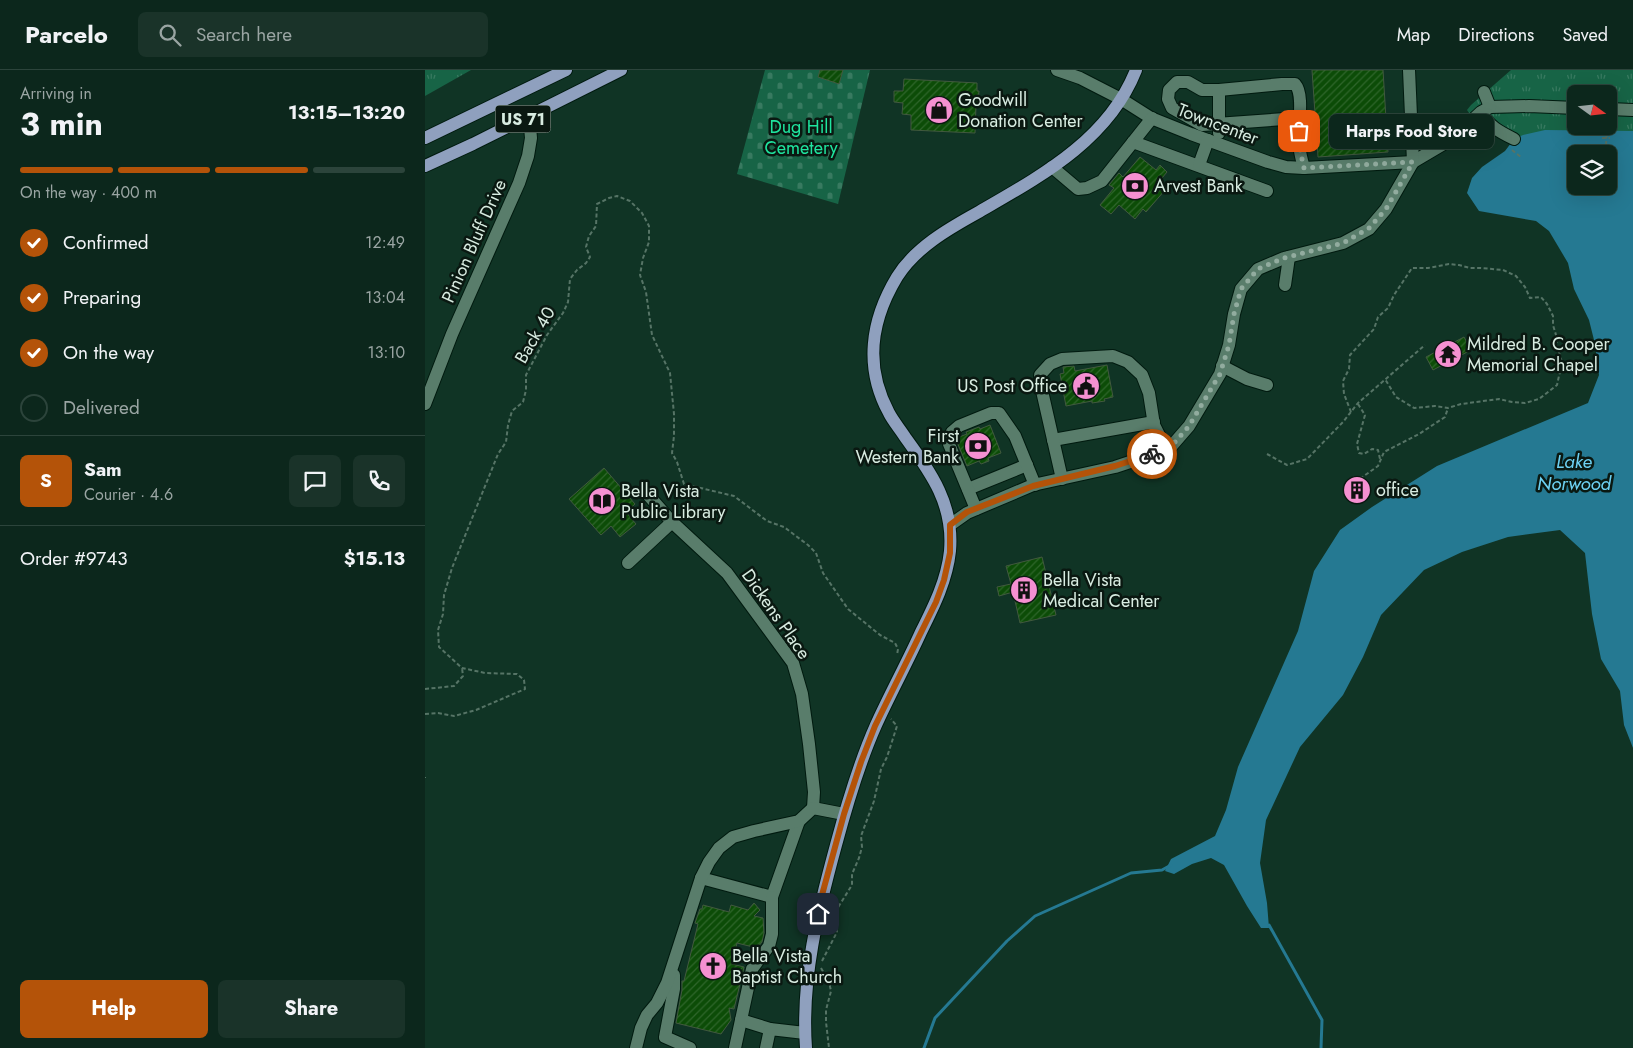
<!DOCTYPE html>
<html lang="en">
<head>
<meta charset="utf-8">
<style>
	body { margin:0; font-family:Jost,sans-serif; background:#1a3329; color:#f1f3f6; height:100vh; display:flex; flex-direction:column; font-size:19px; white-space:nowrap }
	* { box-sizing:border-box; margin:0 }
	p { font-size:16px; color:#9aa5a3 }
	.icon { flex:none; width:28px; height:28px; fill:none; stroke:currentColor; stroke-width:2; stroke-linecap:round; stroke-linejoin:round }
	.map { position:relative; flex:1; overflow:hidden }
	.sheet { display:flex; flex-direction:column; background:#0c271c; width:425px }
	.sheet>* { flex:none }
	.needle { width:32px; rotate:105deg }
	.buttons { position:absolute; left:1142px; top:15px; display:grid; gap:10px }
	.buttons a { display:grid; place-items:center; width:50px; height:50px; border-radius:8px; background:#0c271c; box-shadow:0 5px 20px #0002,0 0 0 1px #2c443b; font-size:25px }
	.pin { position:absolute; display:grid; place-items:center; width:42px; height:42px; color:#fff; margin:-21px; border-radius:10px; box-shadow:0 2px 8px #0006 }
	.courier { position:absolute; display:grid; place-items:center; width:50px; height:50px; margin:-25px; border:4px solid #b45309; border-radius:50%; background:#fff; color:#222; box-shadow:0 1px 6px #0007 }
	.bubble { position:absolute; height:35px; border-radius:8px; background:#0c271c; box-shadow:0 5px 20px #0002,0 0 0 1px #2c443b; font-size:16px; font-weight:700; line-height:35px; text-align:center }
	.summary em { font-style:normal; font-weight:700 }
	.summary div { display:flex; flex-direction:column-reverse }
	.summary { display:flex; align-items:center; justify-content:space-between; height:85px; padding:0 20px }
	h1 { font-size:32px; font-weight:700; line-height:38px }
	.bar { display:grid; grid-template-columns:repeat(4,1fr); gap:8px 5px; align-content:center; height:60px; padding:0 20px }
	.bar i { height:6px; border-radius:4px; background:#2c443b }
	.bar .selected { background:#b45309 }
	.bar p { grid-column:span 4 }
	.line { display:flex; align-items:center; gap:12px; padding:0 20px; border-top:1px solid #2c443b }
	.line div { flex:1 }
	.round { display:grid; place-items:center; flex:none; width:52px; height:52px; border-radius:8px; background:#1a3329 }
	ol { padding:0 20px; list-style:none }
	li { display:flex; align-items:center; gap:15px; height:55px }
	li p { margin-inline-start:auto }
	li .icon { padding:5px; border-radius:50%; background:#b45309; color:#fff; stroke-width:4 }
	li:last-child { color:#9aa5a3 }
	li i { width:28px; height:28px; border:2px solid #2c443b; border-radius:50% }
	.button { display:flex; gap:10px; margin-top:auto; padding:10px 20px }
	.button a { flex:1; height:58px; border-radius:8px; background:#b45309; color:#fff; font-size:20px; font-weight:700; line-height:58px; text-align:center }
	.button a+a { background:#1a3329; color:#f1f3f6 }
	header { display:flex; align-items:center; gap:30px; box-sizing:border-box; height:70px; padding:0 25px; background:#0c271c; border-bottom:1px solid #2c443b }
	header strong { font-size:24px }
	nav { display:flex; gap:28px; margin-inline-start:auto; font-size:18px }
	.search { width:350px; height:45px; background:#1a3329; display:flex; align-items:center; gap:12px; box-sizing:border-box; padding:0 18px; border-radius:8px; color:#9aa5a3; font-size:19px }
	main { display:flex; flex:1; min-height:0 }
	.map>svg:first-child { display:block }
	.grass { fill:url(#grass-tufts); fill-rule:evenodd }
	.cemetery { fill:url(#cemetery-stones) }
	.water { fill:#257992; fill-rule:evenodd }
	.lines { fill:none; stroke-linecap:round; stroke-linejoin:round }
	.stream { stroke:#257992; stroke-width:3 }
	.building { fill:url(#building-hatch); stroke:#42593f }
	.minor-casing { stroke:#011a0f; stroke-width:14 }
	.major-casing { stroke:#011a0f; stroke-width:14 }
	.path { stroke:#567466; stroke-width:2; stroke-dasharray:4 2.5; stroke-linecap:butt }
	.minor { stroke:#597d6b; stroke-width:12 }
	.major { stroke:#8fa0be; stroke-width:12 }
	.done { stroke:#92ac9f; stroke-width:5; stroke-dasharray:0 9 }
	.route { stroke:#b45309; stroke-width:6 }
	.labels { text-anchor:middle; dominant-baseline:central; stroke-width:5; stroke-linejoin:round; paint-order:stroke }
	.shield { fill:#0a1811; stroke:#9aaca3; stroke-width:1 }
	.shield-label { font-size:16px; font-weight:bold; fill:#d8ece1 }
	.poi-label { font-size:18px; fill:#d8ece1; stroke:#0a1811; text-anchor:start }
	.street-label { font-size:18px; fill:#d8ece1; stroke:#0a1811 }
	.park-label { font-size:18px; fill:#1fe59f; stroke:#0a1811 }
	.water-label { font-size:19px; font-style:italic; fill:#6dd1f2; stroke:#0a1811 }
</style>
</head>
<body>
<header>
<strong>Parcelo</strong>
<div class="search"><svg class="icon" aria-label="search" viewBox="0 0 24 24"><circle cx="10" cy="10" r="6"/><path d="M15 15l6 6"/></svg>Search here</div>
<nav><a>Map</a><a>Directions</a><a>Saved</a></nav>
</header>
<main>
<section class="sheet">
<div class="summary"><div><h1>3 min</h1><p>Arriving in</p></div><em>13:15–13:20</em></div>
<div class="bar"><i class="selected"></i><i class="selected"></i><i class="selected"></i><i></i><p>On the way · 400 m</p></div>
<ol>
<li><svg class="icon" aria-label="check" viewBox="0 0 24 24"><path d="M5 12l5 5 9-10"/></svg>Confirmed<p>12:49</p></li>
<li><svg class="icon" aria-label="check" viewBox="0 0 24 24"><path d="M5 12l5 5 9-10"/></svg>Preparing<p>13:04</p></li>
<li><svg class="icon" aria-label="check" viewBox="0 0 24 24"><path d="M5 12l5 5 9-10"/></svg>On the way<p>13:10</p></li>
<li><i></i>Delivered</li>
</ol>
<div class="line" style="height:90px"><b class="round" style="background:#b45309;color:#fff">S</b><div><b>Sam</b><p>Courier · 4.6</p></div><a class="round"><svg class="icon" aria-label="chat" viewBox="0 0 24 24"><path d="M4 5h16v11H9l-5 4z"/></svg></a><a class="round"><svg class="icon" aria-label="phone" viewBox="0 0 24 24"><path d="M5 4h4l2 5-3 2q2 4 5 5l2-3 5 2v4C11 20 4 13 5 4z"/></svg></a></div>
<div class="line" style="height:65px"><div>Order #9743</div><b>$15.13</b></div>
<div class="button"><a>Help</a><a>Share</a></div>
</section>
<div class="map">
<svg width="1208" height="978" viewBox="0 0 1208 978">
	<defs>
		<pattern id="grass-tufts" width="24" height="20" patternUnits="userSpaceOnUse" patternTransform="scale(1.25)"><rect width="24" height="20" fill="#176446"/><path d="M3 7l-1-3M5 7V3M7 7l1-3M15 17l-1-3M17 17v-4M19 17l1-3" fill="none" stroke="#387a60"/></pattern>
		<pattern id="cemetery-stones" width="16" height="16" patternUnits="userSpaceOnUse" patternTransform="scale(1.25)"><rect width="16" height="16" fill="#176446"/><path d="M2 7V4a2 2 0 0 1 4 0v3zM10 15v-3a2 2 0 0 1 4 0v3z" fill="#387a60"/></pattern>
		<pattern id="building-hatch" width="6" height="6" patternUnits="userSpaceOnUse" patternTransform="scale(1.25)"><rect width="6" height="6" fill="#0c4c07"/><path d="M-1 1l2-2M0 6l6-6M5 7l2-2" fill="none" stroke="#2f662b"/></pattern>
	</defs>
	<rect width="100%" height="100%" fill="#103425"/>
	<g class="grass">
		<polygon points="0,0 46,0 0,26"/>
		<path d="M1086,0h122v61l-119,8 -34,-10 -13,-19 4,-5zM1151,24h33v32h-33z"/>
	</g>
	<polygon class="cemetery" points="340,0 445,0 413,134 312,104"/>
	<path class="water" d="M1120,60l88,1v617l-9,-23 -4,-34 -19,-32 -9,-45 -7,-61 -25,-23 -52,7 -46,15 -38,18 -43,45 -18,42 -20,38 -43,52 -34,73 -6,43 7,40 2,25h-8l-14,-22 -23,-41 -13,-7 -19,6 -18,10 -9,-3 6,-12 44,-23 11,-26 12,-43 60,-136 16,-60 26,-41 32,-23 65,-41 151,-63 11,-28 -4,-31 -6,-24 -15,-31 -6,-26 -19,-32 -13,-10 -57,-10 -12,-18 5,-15 10,-11 23,-16 9,-12 9,-4zM1151,84h33v32h-33z"/>
	<g class="lines">
		<g class="stream">
			<polyline points="844,855 897,950 896,978"/>
			<polyline points="499,978 510,948 582,871 610,846 706,803 737,800 746,795"/>
		</g>
	</g>
	<g class="building">
		<polygon points="395,0 418,0 414,14 393,7"/>
		<polygon points="887,0 958,0 963,82 893,87"/>
		<polygon points="479,9 552,13 552,21 554,21 553,35 551,35 550,63 486,60 486,45 477,44 478,33 469,32 469,21 478,21"/>
		<polygon points="715,87 731,100 735,95 742,102 732,114 740,120 721,142 718,139 710,149 694,135 686,144 675,135 689,118 684,115 694,103 698,107"/>
		<polygon points="1039,267 1046,280 1008,300 1001,287"/>
		<polygon points="682,295 688,327 679,329 680,331 667,333 667,331 641,336 635,304 639,303 638,297 649,296 650,301"/>
		<polygon points="565,355 576,383 563,388 564,391 556,394 554,391 542,396 532,372 534,367 542,364 541,362 554,357 555,359"/>
		<polygon points="179,398 210,434 201,442 211,454 195,467 186,456 176,465 144,429"/>
		<polygon points="938,410 943,418 926,429 921,421"/>
		<polygon points="617,487 631,545 595,553 588,522 574,526 572,517 586,514 581,496"/>
		<polygon points="329,833 335,840 329,846 338,848 339,863 337,872 332,878 312,873 307,894 319,897 309,939 304,938 306,950 296,964 251,953 257,920 257,911 259,911 273,854 270,853 275,839 277,839 278,835 304,842 306,835 323,840"/>
	</g>
	<g class="lines">
		<g class="minor-casing">
			<g id="minor">
				<path d="M632,0l23,8 41,21 30,19 40,16 77,28 18,5 18,1 109,-6 39,-23 29,-27c7,14 19,20 33,27"/>
				<polyline points="794,20 794,63"/>
				<polyline points="1065,37 1104,36 1151,38"/>
				<polyline points="1184,39 1208,40"/>
				<polyline points="1058,41 1065,37 1059,22"/>
				<path d="M874,48l-97,7 -30,-17 -4,-9 1,-9 8,-8h11l14,8h17l63,-6h13c10,11 2,46 4,61 1,8 3,16 5,23"/>
				<polyline points="708,72 842,121"/>
				<polyline points="774,95 783,70"/>
				<polyline points="627,97 653,119 662,118 677,111 727,48"/>
				<polyline points="860,215 864,187"/>
				<polyline points="797,296 822,309 842,315"/>
				<polyline points="0,334 27,264 94,113 103,86 106,68 104,46"/>
				<polyline points="628,370 729,352"/>
				<polyline points="637,409 617,321 615,305 625,294 637,289 688,286 703,292 717,305 724,323 729,355 741,379"/>
				<polyline points="543,419 602,395"/>
				<polyline points="224,426 247,452 302,503 368,593 377,624 384,674 389,722 388,738"/>
				<polyline points="551,439 524,374 524,368 527,362 534,356 566,343 574,343 590,366 610,415"/>
				<polyline points="525,455 542,443 608,415 690,397 744,379 764,356 795,304 804,275 809,244 816,219 833,199 859,188 918,173 944,159 961,139 988,92 984,0"/>
				<polyline points="203,493 247,452"/>
				<polyline points="276,808 347,827 374,751"/>
				<polyline points="249,905 249,919 240,967 265,978"/>
				<polyline points="316,950 345,959"/>
				<polyline points="211,978 216,958 222,945 232,933 242,913 276,808 284,792 294,778 308,767 329,761 374,751 388,738 419,744"/>
				<polyline points="310,978 327,899 344,876 347,864 347,827"/>
				<polyline points="341,978 345,959 380,963"/>
			</g>
		</g>
		<g class="major-casing">
			<g id="major">
				<polyline points="0,68 141,0"/>
				<polyline points="0,96 48,74 196,0"/>
				<path d="M381,978c-5,-70 12,-137 30,-203 11,-41 23,-82 40,-120 14,-31 31,-62 45,-93 13,-26 26,-52 29,-81 4,-47 -19,-78 -45,-114 -5,-8 -12,-16 -16,-24 -25,-46 -18,-93 8,-136 18,-29 51,-48 80,-64 62,-36 131,-72 159,-143"/>
			</g>
		</g>
		<g class="path">
			<polyline points="1177,68 1185,68"/>
			<polyline points="1176,75 1185,75"/>
			<polyline points="1181,75 1182,56"/>
			<polyline points="1087,80 1097,88"/>
			<polyline points="933,334 940,345 932,374 934,383 939,384 947,379 953,380 955,389"/>
			<polyline points="926,342 919,324 918,311 924,299 925,285 949,259 953,247 963,238 969,225 987,198 1003,198 1024,194 1034,195 1045,198 1056,198 1078,200 1091,206 1100,217 1105,228 1116,227 1122,234 1128,246 1128,255 1131,265 1132,276 1137,292 1132,315 1114,329 1100,333 1087,332 1074,329 1036,334 1023,338 1010,336 989,338 971,327 960,309"/>
			<polyline points="842,384 862,395 882,389 918,352 933,333 1000,275"/>
			<polyline points="919,420 953,396 959,382 994,364 1020,347 1023,338"/>
			<polyline points="0,619 29,616 38,606 37,598"/>
			<polyline points="0,644 13,643 29,646 51,640 100,619 99,610 92,604 60,603 37,598 14,577 13,560 18,544 19,525 27,498 73,384 81,372 83,355 87,341 98,332 101,320 101,305 122,265 138,243 143,232 145,209 152,200 161,193 165,187 161,177 164,166 171,156 172,134 184,128 192,126 205,131 217,143 224,156 224,172 218,188 215,205 221,222 227,265 245,303 249,344 249,366 247,383 252,392 259,414 309,426 342,451 359,457 383,475 391,483 398,503 423,539 455,565 470,573 473,579 472,585"/>
			<polyline points="0,707 0,708"/>
			<polyline points="397,891 412,862 410,852 412,839 427,815 427,804 434,788 437,777 436,766 449,731 456,699 462,687 472,656 466,649"/>
			<polyline points="396,898 404,912 406,921 401,940 401,952 404,978"/>
		</g>
		<use href="#minor" class="minor"/>
		<use href="#major" class="major"/>
	</g>
	<g class="lines">
		<polyline class="done" points="727,384 744,379 764,356 795,304 804,275 809,244 816,219 833,199 859,188 918,173 944,158 961,139 988,92 879,98 874,75 874,61"/>
		<polyline class="route" points="393,844 397,825 419,744 436,692 450,656 511,532 519,510 525,483 525,455 542,442 608,416 690,396 727,384"/>
	</g>
	<defs>
		<g id="shop-disc" transform="scale(1.4375)"><circle r="9.5" fill="#f590d1" stroke="#0a1811"/><path d="M-5-2.5h2.3a2.7 3.5 0 0 1 5.4 0H5L5.5 6h-11ZM-1.5-2.5h3a1.5 2.3 0 0 0-3 0Z" fill="#111"/></g>
		<g id="bank-disc" transform="scale(1.4375)"><circle r="9.5" fill="#f590d1" stroke="#0a1811"/><path d="M-6-4H6V4H-6ZM0-2.3a2.3 2.3 0 1 0 0 4.6a2.3 2.3 0 1 0 0-4.6Z" fill="#111"/></g>
		<g id="temple-disc" transform="scale(1.4375)"><circle r="9.5" fill="#f590d1" stroke="#0a1811"/><path d="M0-6L5-2H3V0L6.5 2.5H4V6H1.5V3h-3V6H-4V2.5H-6.5L-3 0V-2H-5Z" fill="#111"/></g>
		<g id="civic-disc" transform="scale(1.4375)"><circle r="9.5" fill="#f590d1" stroke="#0a1811"/><path d="M-.6-6.5H3V-4.5H.6V-3L4-1V1h2V6H-6V1h2V-1L-.6-3ZM-1.2 2.5V6h2.4V2.5Z" fill="#111"/></g>
		<g id="building-disc" transform="scale(1.4375)"><circle r="9.5" fill="#f590d1" stroke="#0a1811"/><path d="M-4-6H4V6H1V3H-1V6H-4ZM-2.5-4.3h1.7v1.8h-1.7ZM.8-4.3h1.7v1.8H.8ZM-2.5-1h1.7V.8h-1.7ZM.8-1h1.7V.8H.8Z" fill="#111"/></g>
		<g id="library-disc" transform="scale(1.4375)"><circle r="9.5" fill="#f590d1" stroke="#0a1811"/><path d="M-6-4Q-3-5.5-.7-3.5V5Q-3 3-6 4ZM6-4Q3-5.5 .7-3.5V5Q3 3 6 4Z" fill="#111"/></g>
		<g id="church-disc" transform="scale(1.4375)"><circle r="9.5" fill="#f590d1" stroke="#0a1811"/><path d="M-1.2-6h2.4v3.5h3.3v2.4h-3.3V6h-2.4V-.1h-3.3v-2.4h3.3Z" fill="#111"/></g>
	</defs>
	<g fill-rule="evenodd">
		<use href="#shop-disc" x="514" y="40"/>
		<use href="#bank-disc" x="710" y="116"/>
		<use href="#temple-disc" x="1023" y="284"/>
		<use href="#civic-disc" x="661" y="316"/>
		<use href="#bank-disc" x="553" y="376"/>
		<use href="#building-disc" x="932" y="420"/>
		<use href="#library-disc" x="177" y="431"/>
		<use href="#building-disc" x="599" y="520"/>
		<use href="#church-disc" x="288" y="896"/>
	</g>
	<g class="labels">
		<rect class="shield" x="70.5" y="35.5" width="55" height="27" rx="4"/>
		<g class="shield-label">
			<text x="98" y="49">US 71</text>
		</g>
		<g class="poi-label">
			<text x="533" y="30">Goodwill<tspan x="533" dy="21">Donation Center</tspan></text>
			<text x="729" y="116">Arvest Bank</text>
			<text x="1042" y="274">Mildred B. Cooper<tspan x="1042" dy="21">Memorial Chapel</tspan></text>
			<text x="642" y="316" text-anchor="end">US Post Office</text>
			<text x="534" y="366" text-anchor="end">First<tspan x="534" dy="21">Western Bank</tspan></text>
			<text x="951" y="420">office</text>
			<text x="196" y="421">Bella Vista<tspan x="196" dy="21">Public Library</tspan></text>
			<text x="618" y="510">Bella Vista<tspan x="618" dy="21">Medical Center</tspan></text>
			<text x="307" y="886">Bella Vista<tspan x="307" dy="21">Baptist Church</tspan></text>
		</g>
		<g class="street-label">
			<text transform="translate(793 54) rotate(21)">Towncenter</text>
			<text transform="translate(49 171) rotate(-66)">Pinion Bluff Drive</text>
			<text transform="translate(110 265) rotate(-60)">Back 40</text>
			<text transform="translate(351 544) rotate(55)">Dickens Place</text>
		</g>
		<g class="park-label">
			<text x="376" y="57">Dug Hill<tspan x="376" dy="21">Cemetery</tspan></text>
		</g>
		<g class="water-label">
			<text x="1149" y="391">Lake<tspan x="1149" dy="22">Norwood</tspan></text>
		</g>
	</g>
</svg>
<div class="buttons">
<a><svg class="needle" viewBox="-14 -14 28 28"><path d="M0-13l5 13h-10z" fill="#e53935"/><path d="M0 13l5-13h-10z" fill="#9aa5a3"/></svg></a>
<a><svg class="icon" aria-label="layers" viewBox="0 0 24 24"><path d="M12 4l9 5-9 5-9-5zM3 14l9 5 9-5"/></svg></a>
</div>
<div class="pin" style="left:874px;top:61px;background:#ea580c"><svg class="icon" aria-label="bag" viewBox="0 0 24 24"><path d="M5 8h14l-1 12H6zM9 8a3 3 0 0 1 6 0"/></svg></div>
<div class="pin" style="left:393px;top:844px;background:#1f2937"><svg class="icon" aria-label="home" viewBox="0 0 24 24"><path d="M3 11l9-7 9 7M6 9v11h12V9"/></svg></div>
<div class="courier" style="left:727px;top:384px"><svg class="icon" aria-label="bike" viewBox="0 0 24 24"><circle cx="6" cy="16" r="4"/><circle cx="18" cy="16" r="4"/><path d="M6 16l4-8h5l3 8M10 8l3 8H6M13 5h3"/></svg></div>
<div class="bubble" style="left:904px;top:44px;width:165px">Harps Food Store</div>
</div>
</main>
</body>
</html>
